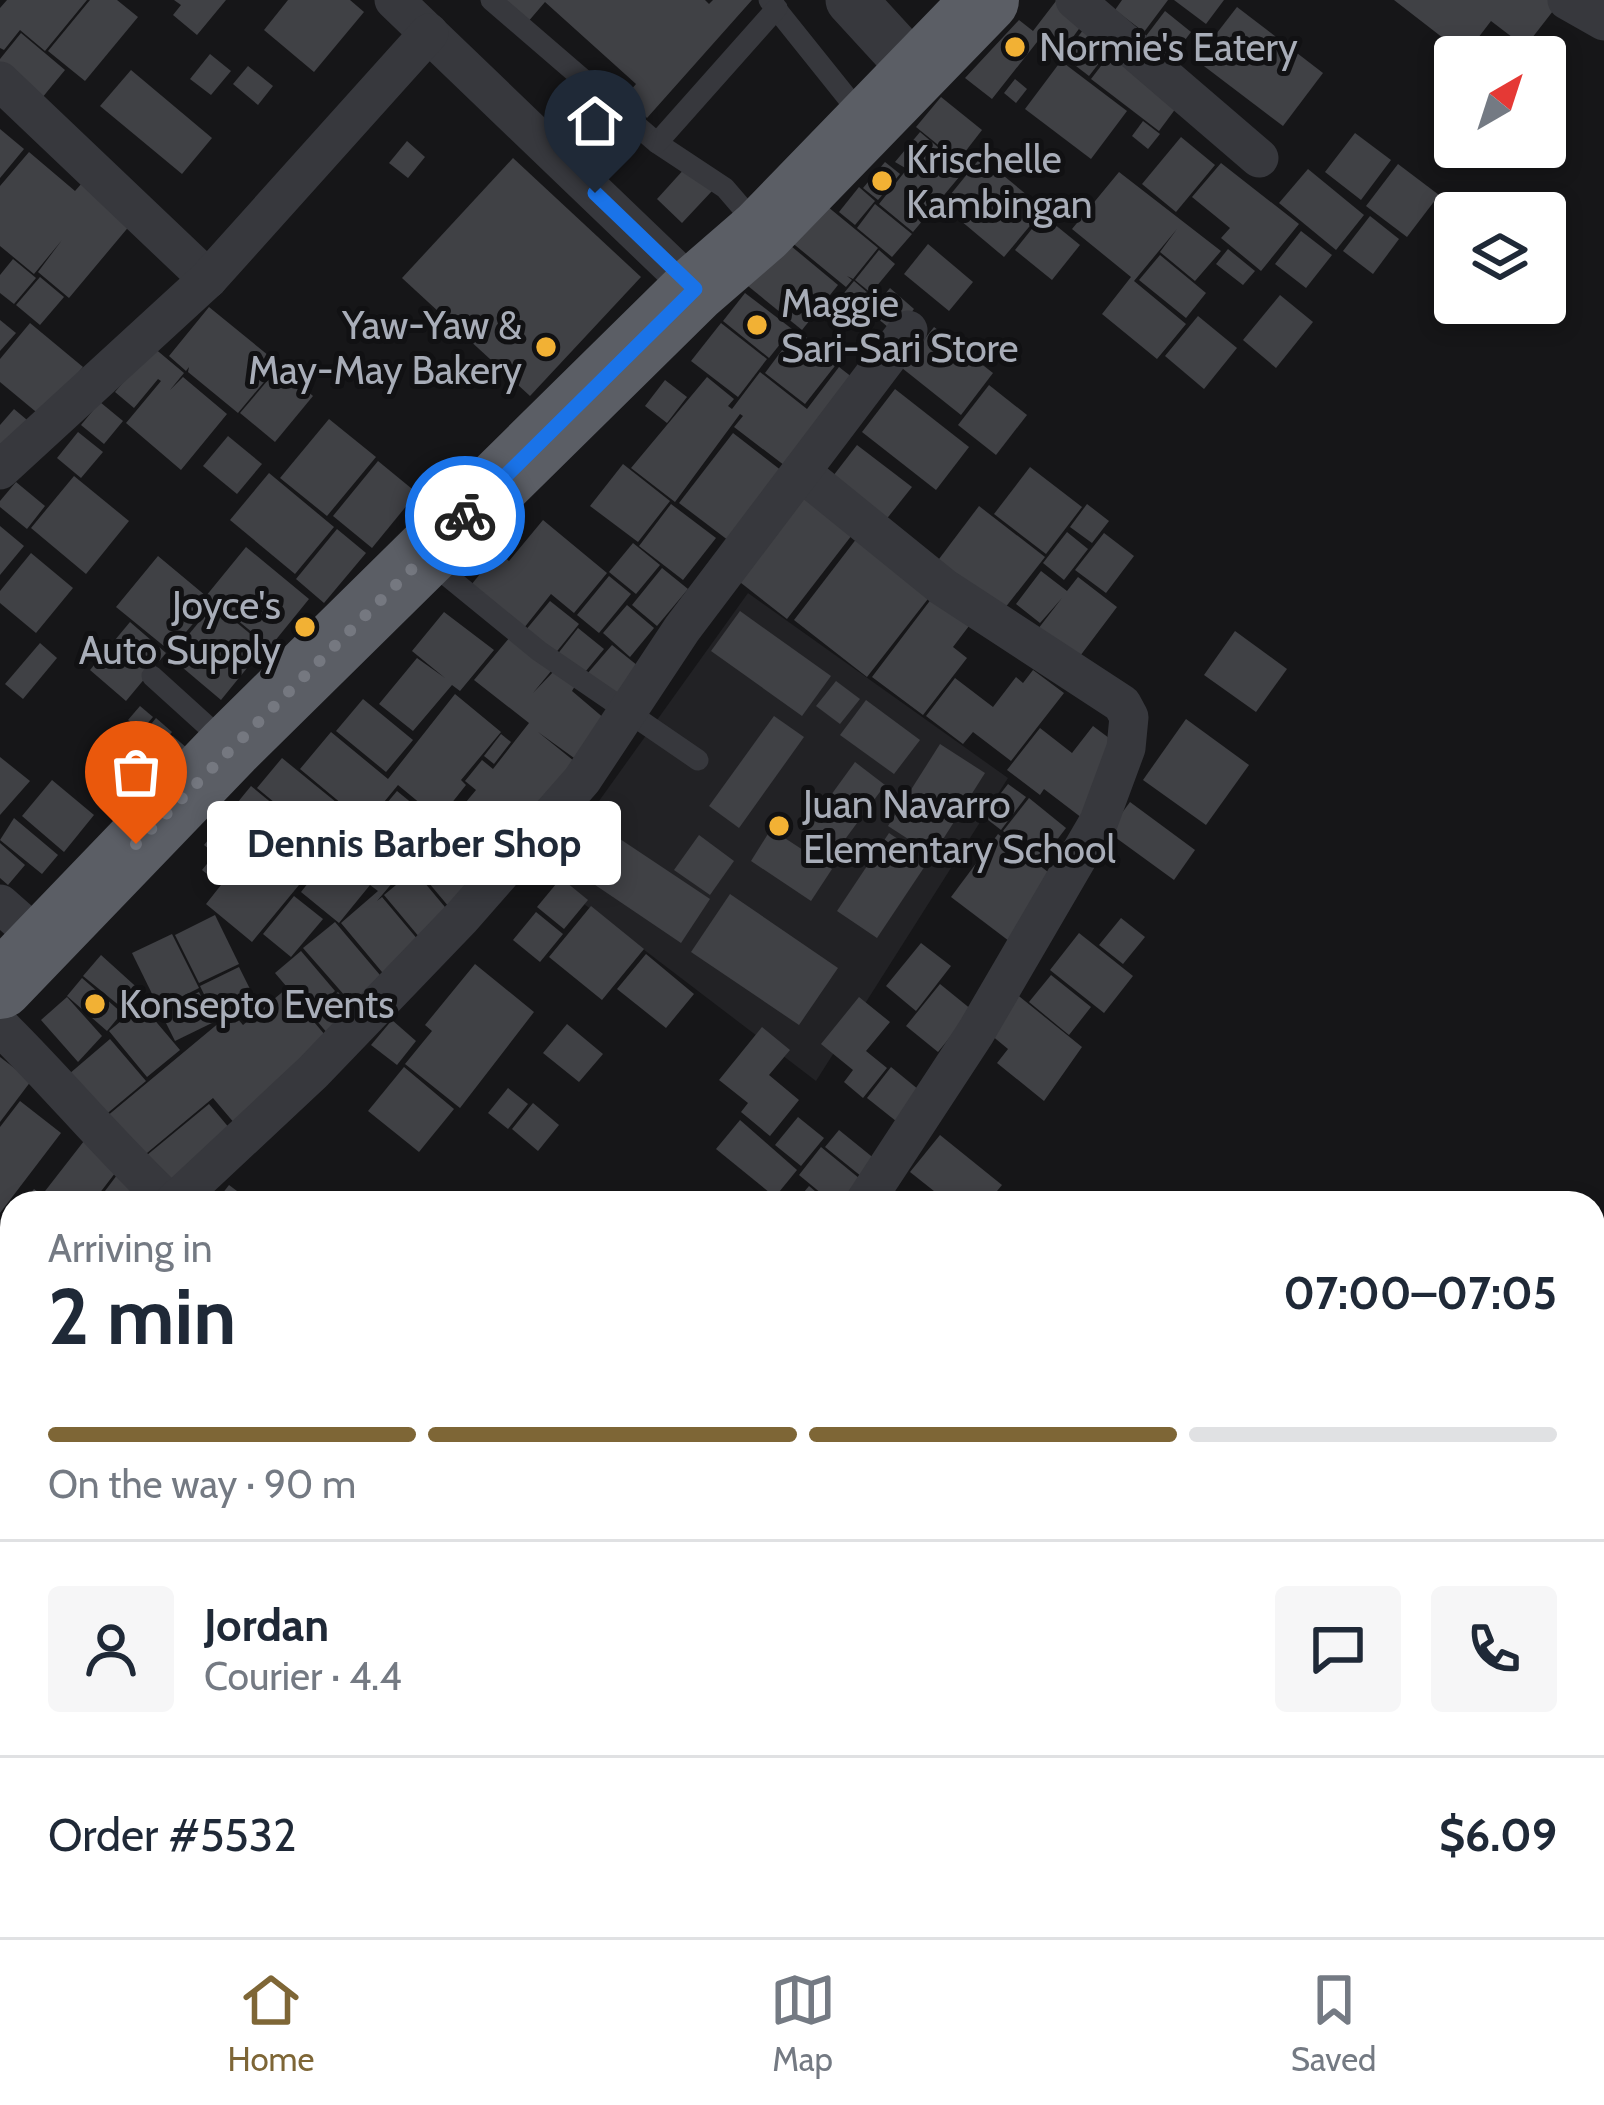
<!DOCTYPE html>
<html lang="en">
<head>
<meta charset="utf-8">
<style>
	body { margin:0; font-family:Cabin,sans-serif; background:#f6f6f7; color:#1f2937; height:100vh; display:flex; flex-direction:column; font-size:45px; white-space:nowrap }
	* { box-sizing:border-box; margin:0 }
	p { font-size:39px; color:#747a83 }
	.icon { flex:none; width:66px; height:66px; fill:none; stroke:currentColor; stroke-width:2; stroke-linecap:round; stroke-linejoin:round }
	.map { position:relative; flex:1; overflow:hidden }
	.details { position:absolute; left:0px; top:1191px; width:1605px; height:747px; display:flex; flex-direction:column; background:#fff; border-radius:36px 36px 0 0; box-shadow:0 6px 18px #0003 }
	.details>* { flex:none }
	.needle { width:78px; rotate:39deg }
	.tools { position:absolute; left:1434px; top:36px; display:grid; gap:24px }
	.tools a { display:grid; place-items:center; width:132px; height:132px; border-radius:12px; background:#fff; box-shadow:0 6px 18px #0003; font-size:60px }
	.pin { position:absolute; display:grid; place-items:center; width:102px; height:102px; color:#fff; margin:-123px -51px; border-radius:50% 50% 50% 0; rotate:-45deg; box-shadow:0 0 12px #0007 }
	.pin .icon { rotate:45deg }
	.courier { position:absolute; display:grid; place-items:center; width:120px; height:120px; margin:-60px; border:9px solid #1a73e8; border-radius:50%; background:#fff; color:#222; box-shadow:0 3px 15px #0007 }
	.bubble { position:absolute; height:84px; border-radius:12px; background:#fff; box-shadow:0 6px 18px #0003; font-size:39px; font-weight:700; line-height:84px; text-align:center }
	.summary em { font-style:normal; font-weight:700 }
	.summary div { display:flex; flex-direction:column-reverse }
	.summary { display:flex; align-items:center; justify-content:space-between; height:204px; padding:0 48px }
	h1 { font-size:78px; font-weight:700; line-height:90px }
	.bar { display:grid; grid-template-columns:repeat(4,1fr); gap:18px 12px; align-content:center; height:144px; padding:0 48px }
	.bar i { height:15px; border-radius:9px; background:#e0e1e3 }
	.bar .selected { background:#7e6636 }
	.bar p { grid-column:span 4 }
	.line { display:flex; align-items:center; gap:30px; padding:0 48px; border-top:3px solid #e0e1e3 }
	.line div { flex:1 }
	.round { display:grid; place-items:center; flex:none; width:126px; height:126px; border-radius:12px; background:#f6f6f7 }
	.tabs { display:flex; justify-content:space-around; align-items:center; height:168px; border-top:3px solid #e0e1e3; background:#fff; font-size:33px; color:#747a83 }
	.tabs a { display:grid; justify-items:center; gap:6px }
	.tabs .selected { color:#7e6636 }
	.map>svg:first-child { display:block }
	.built { fill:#222225 }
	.water { fill:#2c353c }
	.building { fill:#404145 }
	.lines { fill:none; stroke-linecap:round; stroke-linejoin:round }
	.service { stroke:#37383d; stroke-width:21 }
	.minor { stroke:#37383d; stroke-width:39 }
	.tertiary { stroke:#37383d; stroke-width:51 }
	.trunk { stroke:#5b5e65; stroke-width:66 }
	.done { stroke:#757880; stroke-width:12; stroke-dasharray:0 21.6 }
	.route { stroke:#1a73e8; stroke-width:15 }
	.poi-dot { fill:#f2b134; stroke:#111113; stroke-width:4.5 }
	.labels { text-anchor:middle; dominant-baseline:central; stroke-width:10; stroke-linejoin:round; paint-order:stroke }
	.poi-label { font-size:39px; fill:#a8adb8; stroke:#111113; text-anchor:start }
</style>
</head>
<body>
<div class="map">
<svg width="1604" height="1937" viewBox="0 0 1604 1937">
	<rect width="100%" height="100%" fill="#161618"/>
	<polygon class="built" points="748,593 1008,778 816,1081 546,875"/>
	<g class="water">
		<polygon points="0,1496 12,1507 12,1783 0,1779"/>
		<polygon points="457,1926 944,1926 1002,1937 519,1937"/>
	</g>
	<g class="building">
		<polygon points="7,0 87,0 45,51 20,30 4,50 0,48 0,8"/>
		<polygon points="90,0 117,0 138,17 85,81 48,51"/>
		<polygon points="174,0 226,0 197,35 173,15 181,5"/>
		<polygon points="288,0 350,0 364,12 314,72 264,30"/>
		<polygon points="501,0 705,0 709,4 713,0 752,0 647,118 625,97 636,84 545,2 527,23"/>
		<polygon points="1122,0 1168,0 1144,32 1115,10"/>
		<polygon points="1174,0 1224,0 1206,24"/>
		<polygon points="1394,0 1557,0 1560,2 1525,47 1491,21 1465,55"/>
		<polygon points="1056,1 1084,22 1062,52 1041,37 992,99 965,78 1019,20 1033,31"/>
		<polygon points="1237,7 1323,73 1283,126 1196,60"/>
		<polygon points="1165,11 1191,32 1170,60 1143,40"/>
		<polygon points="1087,25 1113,45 1089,76 1063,56"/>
		<polygon points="21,33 65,70 37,104 0,73 0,59"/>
		<polygon points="1114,49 1182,100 1159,131 1091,79"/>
		<polygon points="210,54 231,71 211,95 190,79"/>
		<polygon points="1061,61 1127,111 1091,159 1025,109"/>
		<polygon points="248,66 273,86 258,105 233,84"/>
		<polygon points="131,70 212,138 182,174 100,106"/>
		<polygon points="1015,79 1027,89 1016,103 1004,93"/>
		<polygon points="941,97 982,130 958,161 916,127"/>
		<polygon points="1143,121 1160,134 1148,149 1132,136"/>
		<polygon points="0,129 24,149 0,178"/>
		<polygon points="920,132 965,170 913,232 879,204 907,169 895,162"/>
		<polygon points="1355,133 1391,160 1361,200 1325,172"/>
		<polygon points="1181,137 1215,165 1176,212 1142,184"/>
		<polygon points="407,141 425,157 408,178 389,163"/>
		<polygon points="29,152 75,191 82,183 131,224 69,298 38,272 62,240 34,274 0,246 0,186"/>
		<polygon points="981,157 1044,209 1004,257 942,205"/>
		<polygon points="513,158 641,277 530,396 402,278"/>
		<polygon points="885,162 900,174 878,200 863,188"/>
		<polygon points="1221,163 1299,224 1261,271 1221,238 1230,228 1192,197"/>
		<polygon points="1398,164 1439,195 1407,237 1366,206"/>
		<polygon points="686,167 712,191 682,223 657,199"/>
		<polygon points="1308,169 1364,215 1336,250 1279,203"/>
		<polygon points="1119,172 1221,251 1195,281 1160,252 1177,229 1134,281 1186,324 1157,359 1102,314 1131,277 1072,229"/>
		<polygon points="859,187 875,201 855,225 839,212"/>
		<polygon points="822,202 878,248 853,279 847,276 852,280 846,287 790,241"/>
		<polygon points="875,204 912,234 892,257 857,228"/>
		<polygon points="1043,215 1080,245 1052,280 1015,250"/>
		<polygon points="1370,216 1399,239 1373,274 1343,251"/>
		<polygon points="1301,231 1332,255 1306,288 1275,264"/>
		<polygon points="785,241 838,285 802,330 748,286"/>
		<polygon points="928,244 973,282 949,311 904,274"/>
		<polygon points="1228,249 1255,271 1243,285 1216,264"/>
		<polygon points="879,250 895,264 871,293 855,280"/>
		<polygon points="1160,255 1206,293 1186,318 1139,280"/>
		<polygon points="13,259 36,278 14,304 0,293 0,275"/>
		<polygon points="40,277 64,297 40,325 16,305"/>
		<polygon points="854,281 876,300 861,317 839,299"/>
		<polygon points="890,288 914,309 895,333 870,312"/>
		<polygon points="745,293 792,329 769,358 723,321"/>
		<polygon points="1280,295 1313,322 1276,368 1243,340"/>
		<polygon points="209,307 279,364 238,413 188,372 189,367 186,371 169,356"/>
		<polygon points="1198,316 1237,348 1204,389 1165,356"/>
		<polygon points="0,320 16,333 0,351"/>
		<polygon points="30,323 83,367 41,416 0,382 0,359"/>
		<polygon points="721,323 767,359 738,397 691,361"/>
		<polygon points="934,327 993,373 961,415 902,368"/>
		<polygon points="797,330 838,362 805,404 765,373"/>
		<polygon points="153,347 184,373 170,390 183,377 227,414 181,470 126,423 161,381 158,379 134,408 115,392"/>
		<polygon points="279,367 313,396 275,442 240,413"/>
		<polygon points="839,367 857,381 793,472 734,427 743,416 740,414 675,502 631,468 707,377 734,399 728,406 732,409 760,372 807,409"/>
		<polygon points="665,380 687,397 667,423 645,406"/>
		<polygon points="989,385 1027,415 996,455 958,425"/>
		<polygon points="895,389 969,447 936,490 862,432"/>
		<polygon points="100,402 123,421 104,444 81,425"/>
		<polygon points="14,409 33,425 0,450 0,425"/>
		<polygon points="329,419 376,457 327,516 280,478"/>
		<polygon points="78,432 103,452 81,478 57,458"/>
		<polygon points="733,433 791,478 737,547 679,503"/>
		<polygon points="228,436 262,464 237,494 203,466"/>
		<polygon points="857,445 912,487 877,531 823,489"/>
		<polygon points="378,461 417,493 372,548 333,516"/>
		<polygon points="623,464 670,501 638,542 590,506"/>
		<polygon points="1030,467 1082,507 1046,554 994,514"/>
		<polygon points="269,473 334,527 295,574 230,520"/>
		<polygon points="74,476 129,521 86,574 31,528"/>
		<polygon points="16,482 45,506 27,529 0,507 0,501"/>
		<polygon points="801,496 852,535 787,619 736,579"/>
		<polygon points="671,504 716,538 683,580 639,546"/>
		<polygon points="1087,504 1109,521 1092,543 1070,527"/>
		<polygon points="979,506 1045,557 1001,613 936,563"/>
		<polygon points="543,520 607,573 574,613 551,594 524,628 471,585 498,552 509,561"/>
		<polygon points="0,526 24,546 0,575"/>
		<polygon points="337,529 366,553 324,603 296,579"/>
		<polygon points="1067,532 1088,549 1064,580 1043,563"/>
		<polygon points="1104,533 1134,556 1106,593 1075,570"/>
		<polygon points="857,538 931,595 867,677 794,620"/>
		<polygon points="633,543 660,565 636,594 609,572"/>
		<polygon points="246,547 309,599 270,647 213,600 170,651 116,607 158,556 206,596"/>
		<polygon points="31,553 73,588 36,633 0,603 0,591"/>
		<polygon points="662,568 688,589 657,626 632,605"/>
		<polygon points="1041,571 1067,591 1078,577 1117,607 1077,660 1038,629 1062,598 1040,623 1016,604"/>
		<polygon points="609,576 631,594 599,633 577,615"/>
		<polygon points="935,594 972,622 953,647 967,658 923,715 872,677"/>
		<polygon points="550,601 579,624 554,655 525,631"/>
		<polygon points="214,604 265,646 221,700 170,657"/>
		<polygon points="627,605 654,628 630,657 603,633"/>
		<polygon points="740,611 831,676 802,716 711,651"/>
		<polygon points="444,612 494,650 460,691 452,685 413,731 379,704 417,658 445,678 412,651"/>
		<polygon points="130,622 166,653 126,701 90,670"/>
		<polygon points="578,628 604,649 581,677 556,656"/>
		<polygon points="1235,631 1287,669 1256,712 1204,675"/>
		<polygon points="510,637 552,670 533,693 555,670 575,686 572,691 612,725 581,763 538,732 579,765 501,870 446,826 476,790 465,781 482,760 493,769 529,723 474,680"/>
		<polygon points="40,643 57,658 23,699 5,684"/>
		<polygon points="612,645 648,674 623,703 587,674"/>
		<polygon points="1033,670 1064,693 1011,761 973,732 963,744 926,716 955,678 993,707 1016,677 1023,683"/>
		<polygon points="836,681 860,699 840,724 816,706"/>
		<polygon points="455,694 501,732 461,780 466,785 439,819 398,785 366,824 300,769 331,732 388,779"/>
		<polygon points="363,699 413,740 386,772 336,731"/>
		<polygon points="866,700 920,740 894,774 840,735"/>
		<polygon points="140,706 153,717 141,731 128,720"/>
		<polygon points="774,716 804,737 739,828 709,806"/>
		<polygon points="156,718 172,732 159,748 143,734"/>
		<polygon points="1186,719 1249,765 1206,825 1143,780"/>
		<polygon points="1093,726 1125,750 1082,818 1044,789 1040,795 1007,770 1040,728 1072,753"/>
		<polygon points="501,734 511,742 494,764 484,756"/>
		<polygon points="173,736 188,749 165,777 149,764"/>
		<polygon points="940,744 985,773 933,855 888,826"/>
		<polygon points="112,756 130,771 115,790 97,775"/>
		<polygon points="0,757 30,781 0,815"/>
		<polygon points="282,758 342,807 316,837 257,788"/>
		<polygon points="855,762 885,785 832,857 802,835"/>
		<polygon points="52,780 94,815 64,852 22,816"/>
		<polygon points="1008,784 1026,797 1001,830 983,816"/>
		<polygon points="251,786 319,842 292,875 224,819"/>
		<polygon points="397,791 441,827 414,860 370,823"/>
		<polygon points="1029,798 1066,828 1041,861 1003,831"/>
		<polygon points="1130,802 1195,850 1174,880 1108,832"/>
		<polygon points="351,813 410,862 377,901 382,897 424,947 387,978 341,923 378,891 370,885 339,923 301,892 331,854 335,858 339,852 327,842"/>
		<polygon points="14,818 58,855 42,874 0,840"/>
		<polygon points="222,823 299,885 252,942 206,904 221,885 202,870 215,854 204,845"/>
		<polygon points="602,827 710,899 681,943 573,870"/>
		<polygon points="771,829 832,869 811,901 751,861"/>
		<polygon points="889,833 929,860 877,938 837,911"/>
		<polygon points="449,834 490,882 454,913 413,864"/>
		<polygon points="998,834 1060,881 1013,944 951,897"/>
		<polygon points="699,835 734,861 710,895 674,870"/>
		<polygon points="0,843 25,865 8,885 0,878"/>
		<polygon points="414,870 455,919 425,944 384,895"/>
		<polygon points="561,878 588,900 564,929 537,907"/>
		<polygon points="730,894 838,968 799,1025 691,952"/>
		<polygon points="294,896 323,919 291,957 263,934"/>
		<polygon points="591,906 644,949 602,1000 549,957"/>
		<polygon points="536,912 563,934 540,962 513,940"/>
		<polygon points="215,915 239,964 199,983 175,935"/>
		<polygon points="1121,918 1145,937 1123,964 1099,945"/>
		<polygon points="335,922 391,988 360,1013 303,948"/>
		<polygon points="1079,933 1133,976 1104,1013 1050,970"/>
		<polygon points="172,934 199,988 159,1008 132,953"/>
		<polygon points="921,943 951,966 916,1011 886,986"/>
		<polygon points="301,951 335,991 309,1013 275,973"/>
		<polygon points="646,954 694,994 666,1028 617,989"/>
		<polygon points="101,955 143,993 126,1011 83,976"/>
		<polygon points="475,964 534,1012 460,1108 405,1064 432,1031 425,1025"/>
		<polygon points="239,967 260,1009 240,1019 235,1010 216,1019 200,986"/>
		<polygon points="1051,975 1091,1007 1069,1035 1029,1002"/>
		<polygon points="82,978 122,1013 107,1031 67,996"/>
		<polygon points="940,984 972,1010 938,1052 906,1026"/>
		<polygon points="286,989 331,1042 241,1131 213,1098 135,1163 100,1122 232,1012 243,1025"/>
		<polygon points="199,992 214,1022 175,1041 160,1011"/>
		<polygon points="338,992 360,1019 334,1041 311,1014"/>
		<polygon points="1015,993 1082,1047 1044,1101 997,1063 1008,1049 985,1030"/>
		<polygon points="67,997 102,1036 78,1062 41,1020"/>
		<polygon points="859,997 890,1022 866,1051 887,1068 863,1098 844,1082 853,1070 821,1044"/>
		<polygon points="141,1004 180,1050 147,1077 109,1031 127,1016 129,1019 128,1015"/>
		<polygon points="392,1020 416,1041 397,1065 371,1045"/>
		<polygon points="567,1024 603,1054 579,1082 543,1053"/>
		<polygon points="762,1027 790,1050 769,1075 799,1100 770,1136 741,1112 748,1103 719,1080"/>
		<polygon points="110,1039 146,1081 97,1122 62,1080"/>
		<polygon points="0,1057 31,1081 0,1122"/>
		<polygon points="404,1067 454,1109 419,1152 368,1111"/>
		<polygon points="891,1067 930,1099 906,1129 867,1098"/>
		<polygon points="508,1088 528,1104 508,1129 488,1113"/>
		<polygon points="20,1101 61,1133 0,1213 0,1127"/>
		<polygon points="533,1103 559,1125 538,1151 512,1129"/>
		<polygon points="209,1104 236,1136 168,1192 141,1160"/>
		<polygon points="798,1117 824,1138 801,1166 775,1145"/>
		<polygon points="740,1120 797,1170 775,1197 716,1149"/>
		<polygon points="839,1130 881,1164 867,1181 825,1147"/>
		<polygon points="940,1135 1002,1185 987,1203 949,1203 910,1172"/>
		<polygon points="84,1141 119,1168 92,1203 23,1203 34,1189 42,1195"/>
		<polygon points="821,1147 865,1183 849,1203 833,1203 799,1175"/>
		<polygon points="117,1175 143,1203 96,1203"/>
		<polygon points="229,1185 253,1203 215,1203"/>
		<polygon points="809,1186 829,1203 795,1203"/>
		<polygon points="12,1217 12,1281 0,1272 0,1233"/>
	</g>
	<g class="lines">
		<g class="service">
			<polyline points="491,0 657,143 725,188 756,224"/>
			<polyline points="769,0 862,116"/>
			<polyline points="657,143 777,8"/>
			<polyline points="429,561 539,651 698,760"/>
			<polyline points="152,676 227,744"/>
		</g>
		<g class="minor">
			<polyline points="394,0 695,289"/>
			<polyline points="1075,0 1259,158"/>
			<polyline points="1567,0 1604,21"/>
			<polyline points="0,81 208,279"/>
			<polyline points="0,470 208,279 429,33"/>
			<polyline points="801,472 943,587 1122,704 1129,717 1126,748 1099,821 976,1032 864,1203"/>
			<polyline points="0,904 42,941"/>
			<path d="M0,1026c59,58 110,121 170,177"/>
			<polyline points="173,1203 313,1072 462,917 582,780 682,629 908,330"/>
		</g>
		<polyline class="tertiary" points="851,0 917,72"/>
		<polyline class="trunk" points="0,986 230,747 695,289 762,231 986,0"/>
	</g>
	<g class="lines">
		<polyline class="done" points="136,844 465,516"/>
		<polyline class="route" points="465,516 695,289 595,193"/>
	</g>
	<g class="poi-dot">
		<circle cx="1015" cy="47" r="12"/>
		<circle cx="882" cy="181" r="12"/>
		<circle cx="757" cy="325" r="12"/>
		<circle cx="546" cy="347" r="12"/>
		<circle cx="305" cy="627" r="12"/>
		<circle cx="779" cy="826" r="12"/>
		<circle cx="95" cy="1004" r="12"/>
	</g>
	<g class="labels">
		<g class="poi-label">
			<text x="1039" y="47">Normie's Eatery</text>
			<text x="906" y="159">Krischelle<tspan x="906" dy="45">Kambingan</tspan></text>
			<text x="781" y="303">Maggie<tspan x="781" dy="45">Sari-Sari Store</tspan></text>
			<text x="522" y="325" text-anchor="end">Yaw-Yaw &amp;<tspan x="522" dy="45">May-May Bakery</tspan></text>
			<text x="281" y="605" text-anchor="end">Joyce's<tspan x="281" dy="45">Auto Supply</tspan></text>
			<text x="803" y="804">Juan Navarro<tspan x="803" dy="45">Elementary School</tspan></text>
			<text x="119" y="1004">Konsepto Events</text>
		</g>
	</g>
</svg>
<div class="tools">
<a><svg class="needle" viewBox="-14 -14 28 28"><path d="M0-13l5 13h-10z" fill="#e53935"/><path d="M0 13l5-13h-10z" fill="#747a83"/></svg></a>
<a><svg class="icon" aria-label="layers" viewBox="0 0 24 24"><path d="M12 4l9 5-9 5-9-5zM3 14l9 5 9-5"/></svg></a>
</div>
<div class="pin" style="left:136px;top:844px;background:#ea580c"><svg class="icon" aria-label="bag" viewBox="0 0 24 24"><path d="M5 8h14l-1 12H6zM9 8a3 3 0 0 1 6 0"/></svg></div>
<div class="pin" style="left:595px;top:193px;background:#1f2937"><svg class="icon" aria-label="home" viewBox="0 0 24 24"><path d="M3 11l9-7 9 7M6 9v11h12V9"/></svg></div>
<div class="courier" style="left:465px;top:516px"><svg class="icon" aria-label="bike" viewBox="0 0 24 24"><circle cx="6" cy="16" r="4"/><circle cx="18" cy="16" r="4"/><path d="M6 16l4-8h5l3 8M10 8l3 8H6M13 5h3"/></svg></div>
<div class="bubble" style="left:207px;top:801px;width:414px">Dennis Barber Shop</div>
<section class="details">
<div class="summary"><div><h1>2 min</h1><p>Arriving in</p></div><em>07:00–07:05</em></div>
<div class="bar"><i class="selected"></i><i class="selected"></i><i class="selected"></i><i></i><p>On the way · 90 m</p></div>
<div class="line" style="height:216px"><a class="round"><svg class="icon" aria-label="person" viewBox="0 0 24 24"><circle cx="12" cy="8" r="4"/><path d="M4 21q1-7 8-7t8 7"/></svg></a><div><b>Jordan</b><p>Courier · 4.4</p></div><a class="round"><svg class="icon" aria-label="chat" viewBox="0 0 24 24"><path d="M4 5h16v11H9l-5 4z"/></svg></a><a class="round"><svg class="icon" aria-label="phone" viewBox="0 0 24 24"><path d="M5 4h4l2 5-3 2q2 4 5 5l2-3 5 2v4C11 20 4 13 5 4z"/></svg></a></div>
<div class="line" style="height:156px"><div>Order #5532</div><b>$6.09</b></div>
</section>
</div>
<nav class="tabs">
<a class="selected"><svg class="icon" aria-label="home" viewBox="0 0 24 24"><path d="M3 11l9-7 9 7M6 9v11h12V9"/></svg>Home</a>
<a><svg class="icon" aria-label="map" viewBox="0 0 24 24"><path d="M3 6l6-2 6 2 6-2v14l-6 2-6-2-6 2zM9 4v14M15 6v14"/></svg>Map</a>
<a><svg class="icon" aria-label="saved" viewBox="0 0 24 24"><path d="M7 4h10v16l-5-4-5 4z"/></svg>Saved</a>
</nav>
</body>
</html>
